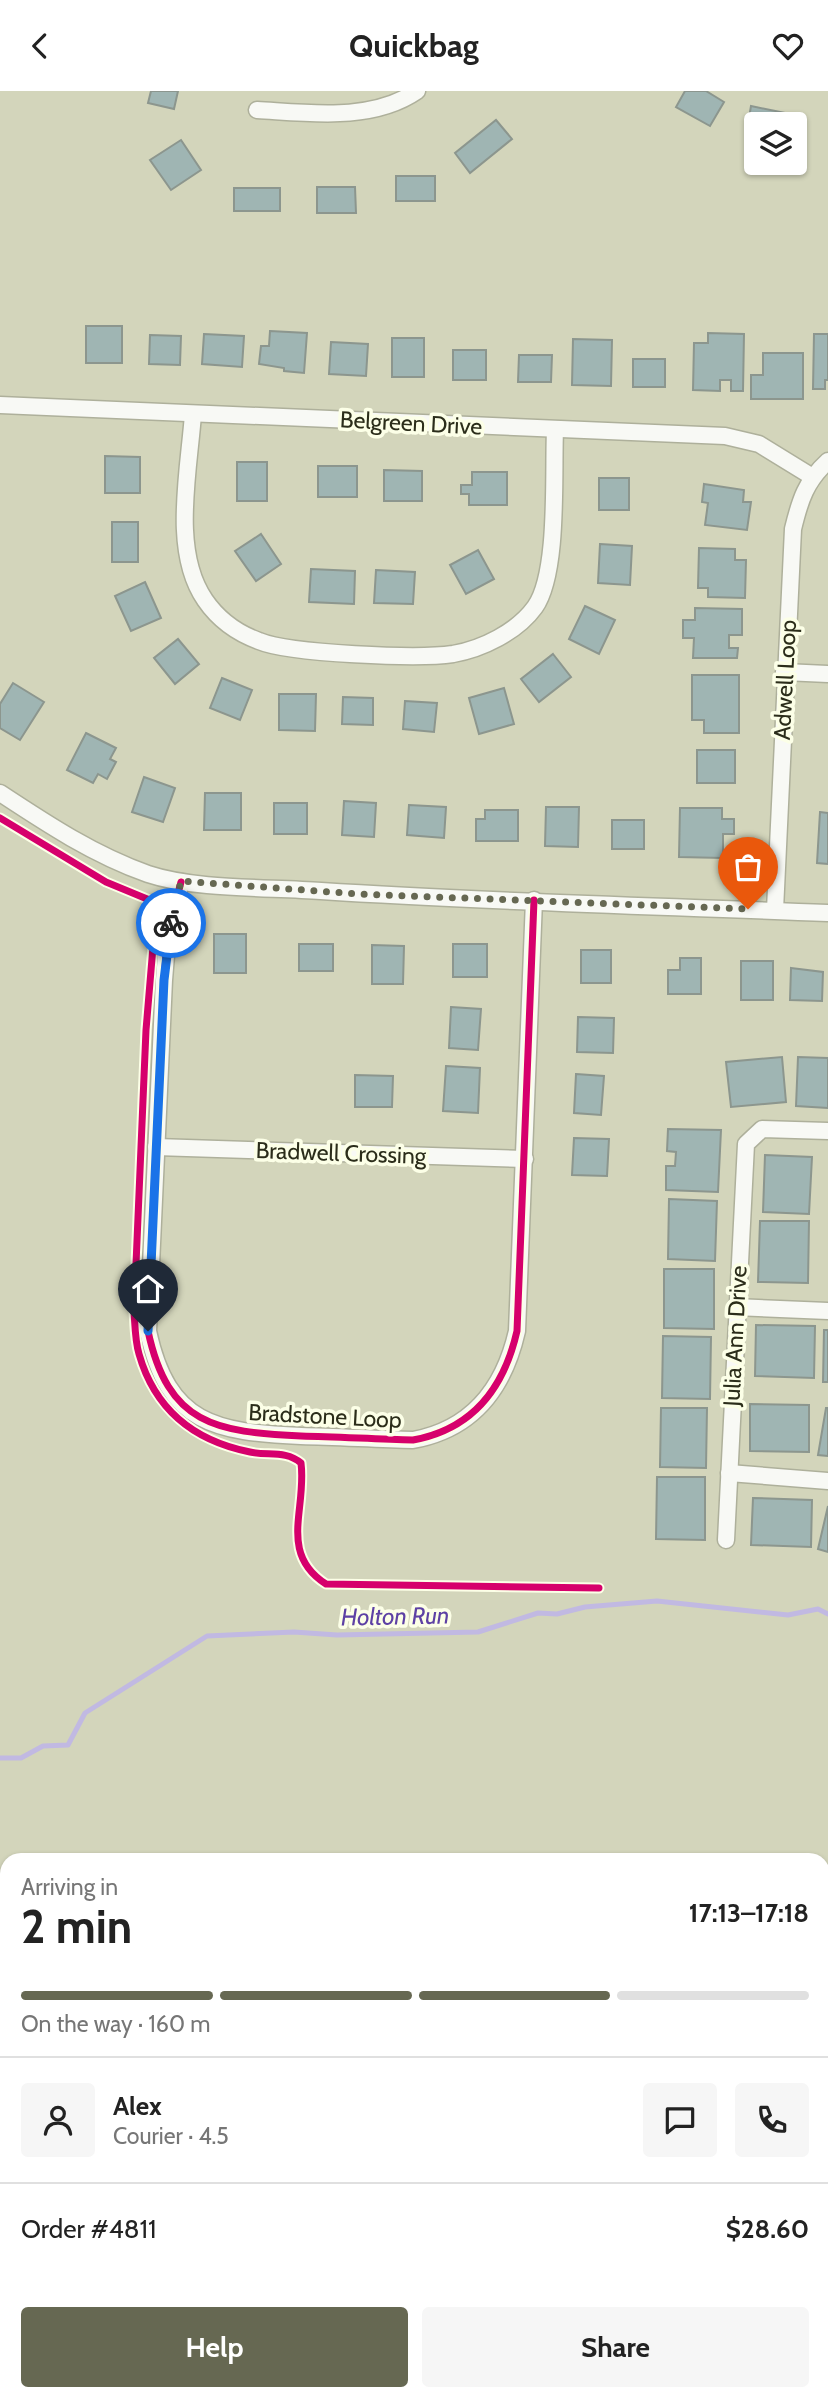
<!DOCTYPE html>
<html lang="en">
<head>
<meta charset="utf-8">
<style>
	body { margin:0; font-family:Cabin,sans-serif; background:#f6f6f6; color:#222; height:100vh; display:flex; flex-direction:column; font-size:26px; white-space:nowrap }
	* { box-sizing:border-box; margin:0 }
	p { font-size:23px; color:#767676 }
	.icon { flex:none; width:38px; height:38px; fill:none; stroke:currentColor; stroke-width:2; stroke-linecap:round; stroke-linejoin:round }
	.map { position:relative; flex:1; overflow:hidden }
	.drawer { position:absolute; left:0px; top:1762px; width:830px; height:548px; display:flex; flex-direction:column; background:#fff; border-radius:21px 21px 0 0; box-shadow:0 2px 5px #0004 }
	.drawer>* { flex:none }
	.buttons { position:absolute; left:744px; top:21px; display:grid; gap:14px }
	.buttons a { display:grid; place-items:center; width:63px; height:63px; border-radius:7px; background:#fff; box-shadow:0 2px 5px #0004; font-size:35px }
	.pin { position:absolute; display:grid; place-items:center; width:60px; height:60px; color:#fff; margin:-72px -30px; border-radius:50% 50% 50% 0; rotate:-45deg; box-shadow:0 0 7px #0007 }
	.pin .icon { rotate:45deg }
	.courier { position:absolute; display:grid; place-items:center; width:70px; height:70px; margin:-35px; border:5px solid #1a73e8; border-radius:50%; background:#fff; color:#222; box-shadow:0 2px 9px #0007 }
	.overview em { font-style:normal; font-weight:800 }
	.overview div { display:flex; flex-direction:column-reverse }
	.overview { display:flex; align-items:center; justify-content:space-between; height:119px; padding:0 21px }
	h1 { font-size:46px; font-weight:800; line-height:52px }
	.bar { display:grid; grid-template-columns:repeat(4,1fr); gap:10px 7px; align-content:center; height:84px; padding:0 21px }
	.bar i { height:9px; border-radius:5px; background:#e0e0e0 }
	.bar .current { background:#666852 }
	.bar p { grid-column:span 4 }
	.line { display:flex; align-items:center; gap:18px; padding:0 21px; border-top:2px solid #e0e0e0 }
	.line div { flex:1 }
	.round { display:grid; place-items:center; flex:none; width:74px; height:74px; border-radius:7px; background:#f6f6f6 }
	.primary-button { display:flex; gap:14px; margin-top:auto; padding:14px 21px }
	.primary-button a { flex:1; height:80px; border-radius:7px; background:#666852; color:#fff; font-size:28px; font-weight:800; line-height:80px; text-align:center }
	.primary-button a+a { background:#f6f6f6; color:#222 }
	header { display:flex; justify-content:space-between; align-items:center; height:91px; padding:0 21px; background:#fff; font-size:32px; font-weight:800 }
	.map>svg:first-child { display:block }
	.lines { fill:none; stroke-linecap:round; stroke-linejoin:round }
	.stream { stroke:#c1b9e2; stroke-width:5 }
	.building { fill:#9fb5b3; stroke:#8c968e; stroke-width:2 }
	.lane-casing { stroke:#aeb09b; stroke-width:11 }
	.street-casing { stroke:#aeb09b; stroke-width:19 }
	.secondary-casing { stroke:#aeb09b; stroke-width:24 }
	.lane { stroke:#f8f9f5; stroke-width:8 }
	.street { stroke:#f8f9f5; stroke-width:16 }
	.secondary { stroke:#f8f9f5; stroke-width:21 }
	.cycleway-casing { stroke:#fcffe7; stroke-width:11 }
	.cycleway { stroke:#d6006c; stroke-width:7 }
	.done { stroke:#666852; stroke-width:7; stroke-dasharray:0 12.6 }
	.route { stroke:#1a73e8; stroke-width:9 }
	.labels { text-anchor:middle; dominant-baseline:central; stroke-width:7; stroke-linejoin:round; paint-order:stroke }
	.street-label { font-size:23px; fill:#2b2d1a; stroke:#fcffe7 }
	.water-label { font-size:24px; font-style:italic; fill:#5d41a4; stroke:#fcffe7 }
</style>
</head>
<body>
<header><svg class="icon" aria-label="back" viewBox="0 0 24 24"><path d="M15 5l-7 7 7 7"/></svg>Quickbag<svg class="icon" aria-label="heart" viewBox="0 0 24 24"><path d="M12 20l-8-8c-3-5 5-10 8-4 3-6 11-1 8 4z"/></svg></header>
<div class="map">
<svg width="828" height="2309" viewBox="0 0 828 2309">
	<rect width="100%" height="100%" fill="#d3d5bb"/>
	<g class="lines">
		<polyline class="stream" points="0,1667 21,1667 43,1655 68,1654 85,1622 207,1545 294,1541 337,1544 478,1541 538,1522 557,1523 585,1516 657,1510 788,1524 818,1518 828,1523"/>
	</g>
	<g class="building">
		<polygon points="151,0 178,0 174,18 148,12"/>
		<polygon points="685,0 706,0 724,11 710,35 676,16"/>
		<polygon points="751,15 800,25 795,47 794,33 756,33 756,39 747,38"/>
		<polygon points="496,29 512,48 470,82 455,62"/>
		<polygon points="181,49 201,79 171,99 150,69"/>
		<rect x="396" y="85" width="39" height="25"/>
		<polygon points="317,96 355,96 356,122 317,122"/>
		<rect x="234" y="97" width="46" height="23"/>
		<rect x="86" y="235" width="36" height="37"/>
		<polygon points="270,240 307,242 304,282 284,280 284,277 259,273 261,255 269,255"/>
		<polygon points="708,242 744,243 743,300 731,300 731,289 720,289 720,300 693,299 694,252 708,252"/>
		<polygon points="204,243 244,245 242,276 202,273"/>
		<polygon points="814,243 828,243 828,289 825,289 825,298 813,298"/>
		<polygon points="150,244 181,245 180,274 149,273"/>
		<rect x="392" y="247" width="32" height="39"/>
		<polygon points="573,248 612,249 611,295 572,294"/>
		<polygon points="331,251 368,253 366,285 329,283"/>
		<rect x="453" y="259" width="33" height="30"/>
		<polygon points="763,262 803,262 803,308 751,308 751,284 763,284"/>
		<polygon points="519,264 552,264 551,291 518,291"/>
		<rect x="633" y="268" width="32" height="28"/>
		<polygon points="105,365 140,366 140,402 105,402"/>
		<rect x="237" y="371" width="30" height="39"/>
		<rect x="318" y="375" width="39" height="31"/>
		<polygon points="384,379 422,380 422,410 384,410"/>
		<polygon points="472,381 507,381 507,414 469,414 469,403 461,403 461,394 472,394"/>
		<rect x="599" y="387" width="30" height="32"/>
		<polygon points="704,393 744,399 743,411 751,411 747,439 705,434 708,412 702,411"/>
		<rect x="112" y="431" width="26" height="40"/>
		<polygon points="261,443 281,473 256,490 235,460"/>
		<polygon points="600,453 632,455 630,494 598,492"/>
		<polygon points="699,457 735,458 735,469 746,469 745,507 708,506 708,497 698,497"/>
		<polygon points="478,459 494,488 466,503 450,474"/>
		<polygon points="311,478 355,480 354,513 309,511"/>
		<polygon points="376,479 415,481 413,513 374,512"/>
		<polygon points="145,491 161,527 131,540 115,505"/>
		<polygon points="585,515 615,529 599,563 569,548"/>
		<polygon points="695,517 742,518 742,544 729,544 729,557 738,557 737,567 693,567 694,547 683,547 683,529 695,529"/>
		<polygon points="178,548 199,573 175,593 154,567"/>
		<polygon points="553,563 571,586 539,611 521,588"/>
		<polygon points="692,584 739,584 739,642 704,642 704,629 692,629"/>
		<polygon points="222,587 252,599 240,629 210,617"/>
		<polygon points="13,592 44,611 20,649 0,637 0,613"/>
		<polygon points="504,597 514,633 479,643 469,607"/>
		<polygon points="279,603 316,603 315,640 279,639"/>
		<polygon points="343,606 373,607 373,634 342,633"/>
		<polygon points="405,610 437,612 434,641 403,638"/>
		<polygon points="86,642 116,657 110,668 116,671 107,688 98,683 93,692 67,679"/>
		<rect x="697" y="659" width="38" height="33"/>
		<polygon points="144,686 175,697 163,731 132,721"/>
		<polygon points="205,702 241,702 241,739 204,739"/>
		<polygon points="344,710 376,712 374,746 342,744"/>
		<rect x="274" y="712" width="33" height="31"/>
		<polygon points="409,714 446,716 444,747 407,744"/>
		<polygon points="546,716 579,716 578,756 545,755"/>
		<polygon points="680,717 722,717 722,728 734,728 734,743 723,743 723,767 679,766"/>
		<polygon points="485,719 518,719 518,750 476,750 476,728 485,728"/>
		<polygon points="820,721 828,722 828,773 817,772"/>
		<rect x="612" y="729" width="32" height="29"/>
		<rect x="214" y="843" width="32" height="39"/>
		<rect x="299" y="853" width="34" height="27"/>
		<rect x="453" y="853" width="34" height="33"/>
		<polygon points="372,854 404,855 403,893 372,893"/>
		<rect x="581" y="859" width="30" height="33"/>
		<polygon points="680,867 701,867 701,903 668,903 668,879 680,879"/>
		<rect x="741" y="870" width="32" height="39"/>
		<polygon points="791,877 823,881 822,910 790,909"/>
		<polygon points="451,916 481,918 478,959 449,957"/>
		<polygon points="578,926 614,927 613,962 577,961"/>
		<polygon points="782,966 786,1011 731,1016 726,971"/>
		<polygon points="798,966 828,967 828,1017 796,1015"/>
		<polygon points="446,975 480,977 478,1022 443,1020"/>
		<polygon points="576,983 604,985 601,1024 574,1022"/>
		<polygon points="355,984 393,985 392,1016 355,1016"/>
		<polygon points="668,1038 721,1039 718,1101 666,1099 666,1075 675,1075 676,1061 667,1060"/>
		<polygon points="574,1047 609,1048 607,1085 572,1084"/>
		<polygon points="765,1064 812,1066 809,1123 763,1121"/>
		<polygon points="669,1108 717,1110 715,1170 668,1168"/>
		<polygon points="760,1130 809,1130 808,1192 758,1191"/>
		<polygon points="664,1178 714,1178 714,1238 664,1237"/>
		<polygon points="756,1234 815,1235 814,1287 755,1285"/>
		<polygon points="824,1239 828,1239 828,1291 823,1291"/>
		<polygon points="663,1245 711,1246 710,1308 662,1307"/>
		<polygon points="750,1313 809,1314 809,1361 750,1360"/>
		<polygon points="661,1317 707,1317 706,1377 660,1376"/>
		<polygon points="826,1317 828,1317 828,1365 818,1364"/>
		<polygon points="657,1386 705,1386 705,1449 656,1448"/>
		<polygon points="753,1407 812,1409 811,1456 751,1454"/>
		<polygon points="828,1415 828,1461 818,1458"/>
	</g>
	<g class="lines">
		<g class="lane-casing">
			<g id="lane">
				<polyline points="822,1975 828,1974"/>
				<polyline points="822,2236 828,2237"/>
				<polyline points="405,2309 405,2303"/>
			</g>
		</g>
		<g class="street-casing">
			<g id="street">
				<path d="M257,19c52,3 115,12 160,-19"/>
				<polyline points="0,314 725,345 759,353 811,385"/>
				<path d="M193,323c-4,57 -22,137 12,186 13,19 32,33 54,41 31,13 160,18 194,13 29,-5 64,-22 82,-47 24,-34 18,-133 20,-177"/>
				<polyline points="784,581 828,583"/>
				<path d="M0,702c47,31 94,62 148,81 48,16 121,13 173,17 169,11 338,15 507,22"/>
				<path d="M181,791l-13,49 -4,49 -16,351c20,94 68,101 153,105 38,1 75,3 112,4 60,-11 91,-52 104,-109l17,-431"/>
				<path d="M775,819l18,-381c7,-29 13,-48 35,-68"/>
				<polyline points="156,1056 525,1068"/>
				<polyline points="735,1216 828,1220"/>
				<polyline points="729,1382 828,1390"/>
				<polyline points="726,1449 746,1053 762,1038 828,1040"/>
				<polyline points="0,1992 7,1993"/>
				<polyline points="0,2183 7,2183"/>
				<polyline points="273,2309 273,2303"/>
			</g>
		</g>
		<g class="secondary-casing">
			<g id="secondary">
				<polyline points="0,1837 7,1838"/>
				<polyline points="822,1866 828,1865"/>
				<polyline points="822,1881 828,1883"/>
			</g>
		</g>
		<use href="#lane" class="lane"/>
		<use href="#street" class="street"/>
		<use href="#secondary" class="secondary"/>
		<g class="cycleway-casing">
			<g id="cycleway">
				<path d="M0,727l106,64 46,19 4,10 -10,119 -12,281c1,14 1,30 5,43 16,56 56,87 111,98 18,4 36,-2 51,11 6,46 -23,90 25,121l273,4"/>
				<path d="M181,791l-13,49 -4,49 -16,351c20,94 68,101 153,105 38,1 75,3 112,4 60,-11 91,-52 104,-109l17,-431"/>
			</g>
		</g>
		<use href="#cycleway" class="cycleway"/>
	</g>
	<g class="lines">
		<polyline class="done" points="171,832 181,790 358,803 748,818"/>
		<polyline class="route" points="148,1240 164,889 171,832"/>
	</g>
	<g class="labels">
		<g class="street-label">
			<text transform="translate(411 332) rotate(3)">Belgreen Drive</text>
			<text transform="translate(785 589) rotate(-87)">Adwell Loop</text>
			<text transform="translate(341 1062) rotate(2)">Bradwell Crossing</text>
			<text transform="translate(735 1245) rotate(-87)">Julia Ann Drive</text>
			<text transform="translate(325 1325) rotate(3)">Bradstone Loop</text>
		</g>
		<g class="water-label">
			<text transform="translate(395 1525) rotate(-1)">Holton Run</text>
		</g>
	</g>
</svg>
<div class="buttons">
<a><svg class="icon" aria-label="layers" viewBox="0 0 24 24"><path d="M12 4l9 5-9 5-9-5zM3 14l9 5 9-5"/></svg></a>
</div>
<div class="pin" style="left:748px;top:818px;background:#ea580c"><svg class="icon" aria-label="bag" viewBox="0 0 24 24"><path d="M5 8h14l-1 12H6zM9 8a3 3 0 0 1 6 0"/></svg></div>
<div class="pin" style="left:148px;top:1240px;background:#1f2937"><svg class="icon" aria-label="home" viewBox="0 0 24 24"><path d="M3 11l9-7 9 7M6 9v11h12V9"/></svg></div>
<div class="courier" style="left:171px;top:832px"><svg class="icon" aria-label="bike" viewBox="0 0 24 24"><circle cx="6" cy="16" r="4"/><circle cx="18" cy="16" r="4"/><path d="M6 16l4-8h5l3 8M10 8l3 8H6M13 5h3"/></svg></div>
<section class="drawer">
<div class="overview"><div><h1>2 min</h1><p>Arriving in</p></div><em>17:13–17:18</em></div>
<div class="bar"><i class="current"></i><i class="current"></i><i class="current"></i><i></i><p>On the way · 160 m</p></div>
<div class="line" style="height:126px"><a class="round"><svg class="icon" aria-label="person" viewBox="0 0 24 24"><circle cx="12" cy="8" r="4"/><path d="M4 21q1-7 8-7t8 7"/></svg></a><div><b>Alex</b><p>Courier · 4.5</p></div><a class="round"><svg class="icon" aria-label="chat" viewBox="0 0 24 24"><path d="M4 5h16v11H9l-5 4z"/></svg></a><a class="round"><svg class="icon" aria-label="phone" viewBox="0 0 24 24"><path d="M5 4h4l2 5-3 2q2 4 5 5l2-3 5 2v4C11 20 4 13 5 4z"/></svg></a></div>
<div class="line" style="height:91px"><div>Order #4811</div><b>$28.60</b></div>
<div class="primary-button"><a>Help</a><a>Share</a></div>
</section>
</div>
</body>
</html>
